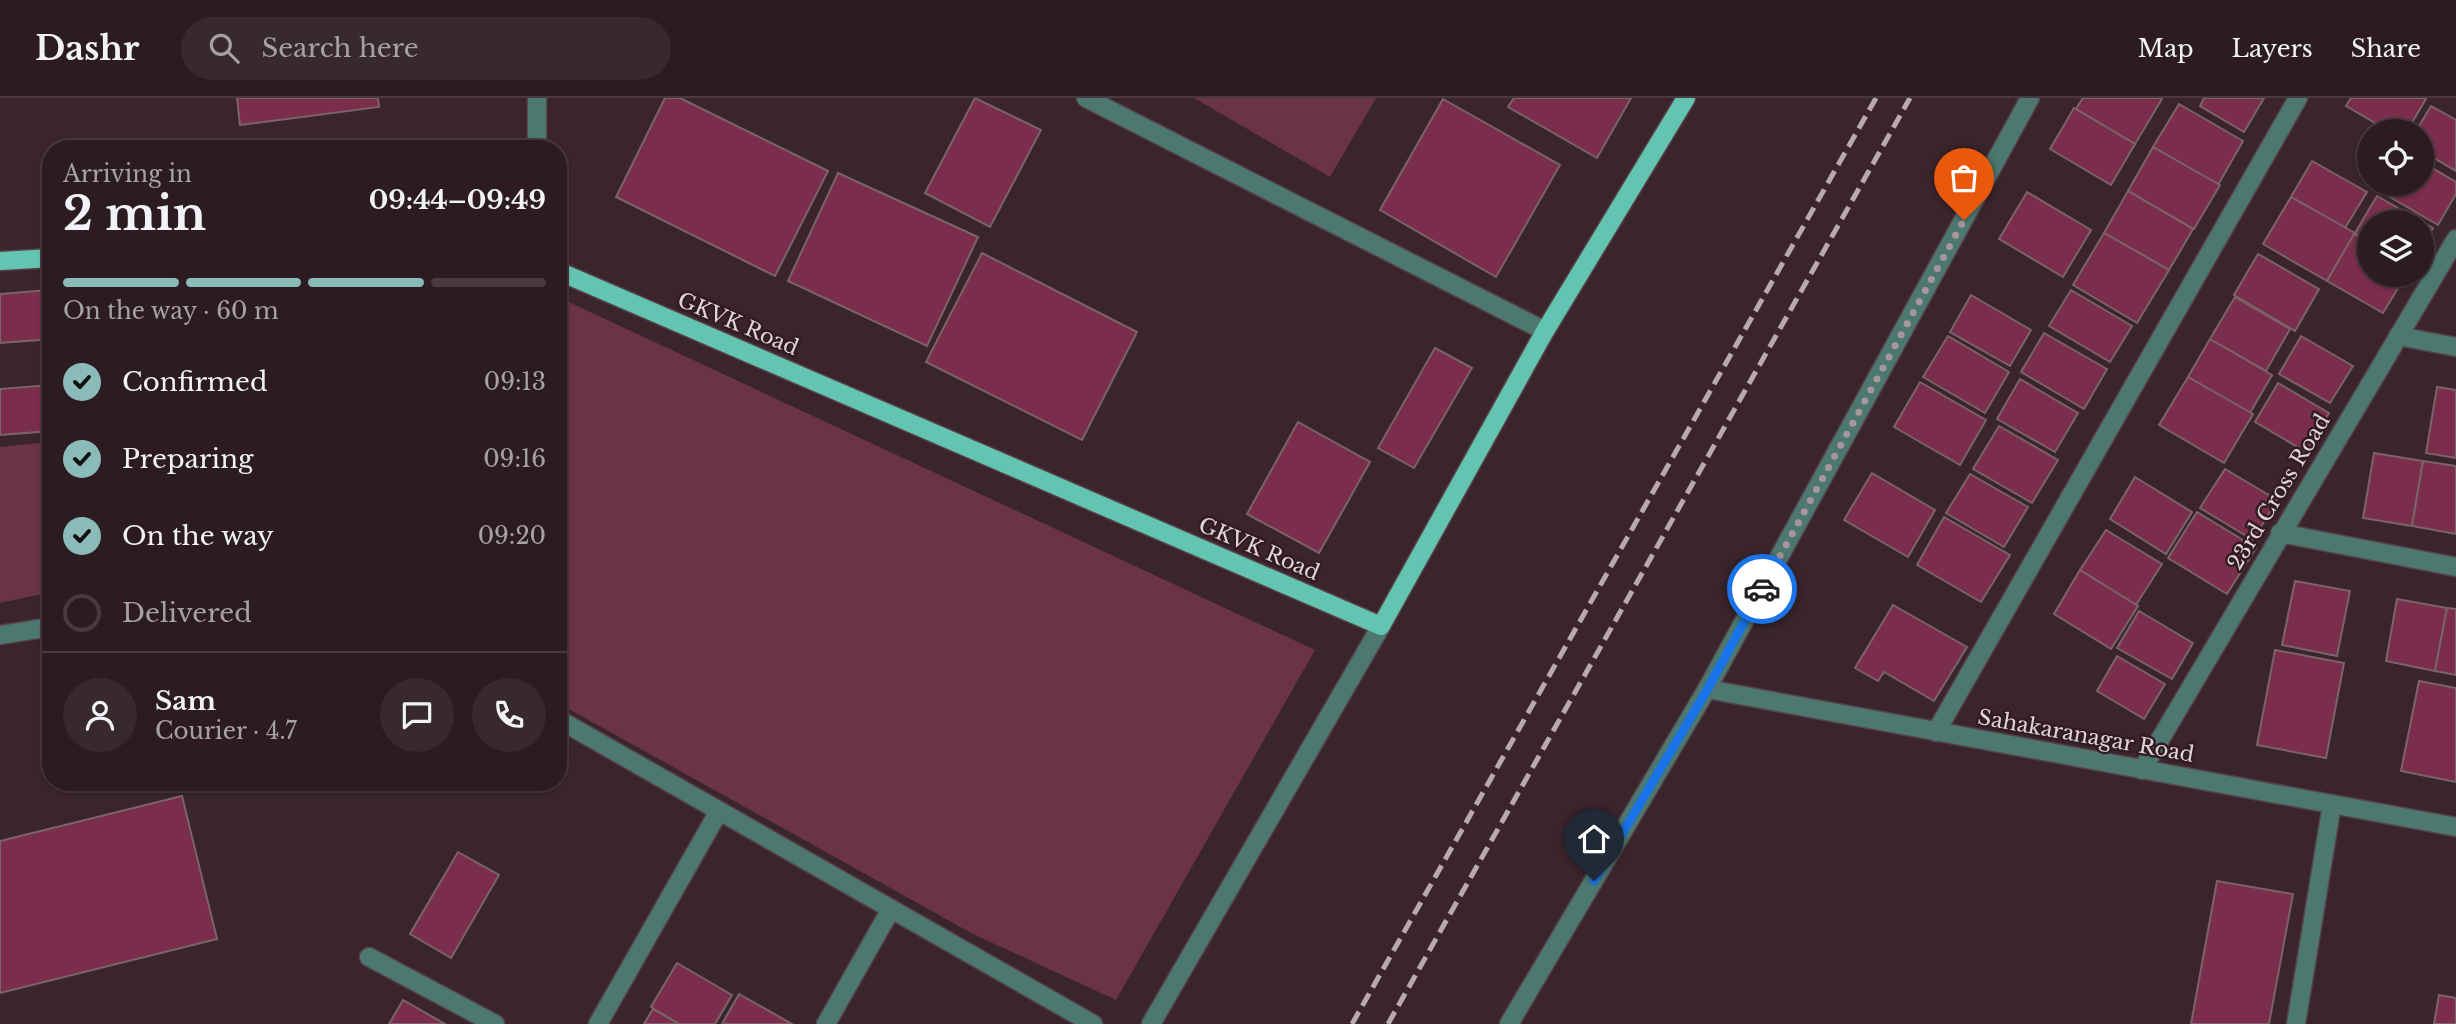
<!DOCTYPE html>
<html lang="en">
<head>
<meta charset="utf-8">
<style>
	body { margin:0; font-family:"Libre Baskerville",serif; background:#38292e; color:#f1f3f6; height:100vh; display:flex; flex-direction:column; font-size:26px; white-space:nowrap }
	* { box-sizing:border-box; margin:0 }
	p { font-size:23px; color:#a6a1a5 }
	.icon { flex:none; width:38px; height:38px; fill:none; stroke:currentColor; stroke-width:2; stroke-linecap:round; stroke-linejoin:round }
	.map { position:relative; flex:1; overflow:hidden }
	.side { position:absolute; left:42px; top:42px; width:525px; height:651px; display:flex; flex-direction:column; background:#2c1c21; border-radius:28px; box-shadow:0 2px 5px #0004,0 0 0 2px #483a3f }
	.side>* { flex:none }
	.fabs { position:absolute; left:2357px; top:21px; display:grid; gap:14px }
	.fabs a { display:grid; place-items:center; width:77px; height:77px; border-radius:50%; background:#2c1c21; box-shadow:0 2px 5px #0004,0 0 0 2px #483a3f; font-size:35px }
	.pin { position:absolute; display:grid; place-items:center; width:60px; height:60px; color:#fff; margin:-72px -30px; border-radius:50% 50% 50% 0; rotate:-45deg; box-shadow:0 0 7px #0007 }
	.pin .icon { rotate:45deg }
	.courier { position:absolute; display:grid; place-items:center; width:70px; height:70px; margin:-35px; border:5px solid #1a73e8; border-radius:50%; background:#fff; color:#222; box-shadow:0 2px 9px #0007 }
	.overview em { font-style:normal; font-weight:700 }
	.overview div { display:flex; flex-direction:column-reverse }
	.overview { display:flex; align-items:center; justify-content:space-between; height:119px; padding:0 21px }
	h1 { font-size:46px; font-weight:700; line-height:52px }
	.bar { display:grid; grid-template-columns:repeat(4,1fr); gap:10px 7px; align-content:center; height:84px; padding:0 21px }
	.bar i { height:9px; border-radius:5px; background:#483a3f }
	.bar .active { background:#8bbbb9 }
	.bar p { grid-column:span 4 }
	.line { display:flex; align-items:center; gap:18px; padding:0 21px; border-top:2px solid #483a3f }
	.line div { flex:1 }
	.round { display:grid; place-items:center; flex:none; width:74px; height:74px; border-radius:37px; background:#38292e }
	ol { padding:0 21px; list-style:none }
	li { display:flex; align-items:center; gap:21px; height:77px }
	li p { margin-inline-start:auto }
	li .icon { padding:7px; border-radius:50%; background:#8bbbb9; color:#111; stroke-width:4 }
	li:last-child { color:#a6a1a5 }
	li i { width:38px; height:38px; border:4px solid #483a3f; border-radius:50% }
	header { display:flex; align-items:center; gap:42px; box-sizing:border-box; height:98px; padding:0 35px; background:#2c1c21; border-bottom:2px solid #483a3f }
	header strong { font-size:33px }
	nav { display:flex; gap:38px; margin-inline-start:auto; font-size:24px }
	.search { width:490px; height:63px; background:#38292e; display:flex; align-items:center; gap:18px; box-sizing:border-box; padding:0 24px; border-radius:38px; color:#a6a1a5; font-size:26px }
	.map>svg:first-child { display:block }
	.green { fill:#6b3347 }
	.building { fill:#7b2d4c; stroke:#7b636a; stroke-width:2 }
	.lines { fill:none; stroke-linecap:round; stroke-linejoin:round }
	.minor-casing { stroke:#554147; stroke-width:21 }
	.major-casing { stroke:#554147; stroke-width:21 }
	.minor { stroke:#4c786f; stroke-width:18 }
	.major { stroke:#63c4b1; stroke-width:18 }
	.rail { stroke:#b9a9ae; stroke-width:5; stroke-dasharray:14 7; stroke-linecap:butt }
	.done { stroke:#a7969b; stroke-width:7; stroke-dasharray:0 12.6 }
	.route { stroke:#1a73e8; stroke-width:9 }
	.labels { text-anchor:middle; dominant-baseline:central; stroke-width:5; stroke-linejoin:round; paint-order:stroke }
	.street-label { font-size:21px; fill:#e1d3d7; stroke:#301c22 }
</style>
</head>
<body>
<header>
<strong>Dashr</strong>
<div class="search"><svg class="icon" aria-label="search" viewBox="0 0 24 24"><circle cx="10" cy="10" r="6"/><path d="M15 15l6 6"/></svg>Search here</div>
<nav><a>Map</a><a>Layers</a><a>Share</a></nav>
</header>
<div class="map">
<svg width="2456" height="926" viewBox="0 0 2456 926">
	<rect width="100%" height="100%" fill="#3a252c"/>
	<g class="green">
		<polygon points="1194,0 1376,0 1330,79"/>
		<polygon points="560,200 1315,552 1116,902 973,836 558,605"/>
		<polygon points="51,344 51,494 0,505 0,349"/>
	</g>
	<g class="building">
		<polygon points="237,0 378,0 379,9 240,27"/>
		<polygon points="665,0 680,0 828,73 775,178 616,99"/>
		<polygon points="975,0 1041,32 990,129 925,95"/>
		<polygon points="1514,0 1631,0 1597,60 1508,9"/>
		<polygon points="2083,0 2161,0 2162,1 2135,46 2076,11"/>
		<polygon points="2204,0 2264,0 2244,34 2200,8"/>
		<polygon points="2351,0 2424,0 2426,1 2407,33 2389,33 2346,8"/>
		<polygon points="1443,1 1560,67 1496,179 1380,112"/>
		<polygon points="2179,6 2243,43 2218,87 2153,49"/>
		<polygon points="2431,8 2456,22 2456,73 2422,53 2422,33 2416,33"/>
		<polygon points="2074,10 2135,46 2111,87 2050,51"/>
		<polygon points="2153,49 2220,87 2194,131 2128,93"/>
		<polygon points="2312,63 2367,94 2345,130 2291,99"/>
		<polygon points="2422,64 2456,84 2456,96 2438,127 2376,91 2379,86 2422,86"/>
		<polygon points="838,75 978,139 927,248 788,183"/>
		<polygon points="2128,93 2193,131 2169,172 2104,135"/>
		<polygon points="2027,94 2091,132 2063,179 1999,141"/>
		<polygon points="2377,98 2433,130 2422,148 2422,124 2370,124 2370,144 2355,135"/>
		<polygon points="2291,99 2355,135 2327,183 2263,146"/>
		<polygon points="2104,135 2169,172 2137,225 2073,187"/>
		<polygon points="2354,136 2370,145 2370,177 2406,177 2383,215 2327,183"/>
		<polygon points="982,155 1137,234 1082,342 926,264"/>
		<polygon points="2258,156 2319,191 2295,233 2234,197"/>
		<polygon points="48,192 51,241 0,245 0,196"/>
		<polygon points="2071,192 2132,228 2110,264 2049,228"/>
		<polygon points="1971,197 2031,232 2010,268 1950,234"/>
		<polygon points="2235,199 2290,231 2266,273 2210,241"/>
		<polygon points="2044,235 2107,271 2084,311 2021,274"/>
		<polygon points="1948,238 2009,274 1985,315 1923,279"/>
		<polygon points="2301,238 2353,268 2330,305 2279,276"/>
		<polygon points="2210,241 2272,277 2250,315 2188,279"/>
		<polygon points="1435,250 1472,270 1414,370 1378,350"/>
		<polygon points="2188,279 2253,316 2224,365 2159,327"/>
		<polygon points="2020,281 2078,315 2055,354 1997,321"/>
		<polygon points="1920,284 1986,322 1960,367 1894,329"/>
		<polygon points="2278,285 2329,315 2306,354 2255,324"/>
		<polygon points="50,287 51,333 0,337 0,291"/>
		<polygon points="2437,289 2456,292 2456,360 2426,355"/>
		<polygon points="1298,324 1370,364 1319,455 1247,416"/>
		<polygon points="1999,328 2058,362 2032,405 1973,371"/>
		<polygon points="2374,355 2423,363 2412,428 2363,420"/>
		<polygon points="2423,363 2456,368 2456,436 2412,428"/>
		<polygon points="2225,371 2277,402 2253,442 2200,410"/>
		<polygon points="1872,375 1935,412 1908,459 1844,422"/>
		<polygon points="1970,376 2028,409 2004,449 1946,415"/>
		<polygon points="2135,379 2192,414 2166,456 2110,421"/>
		<polygon points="2197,414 2256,450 2227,496 2168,460"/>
		<polygon points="1944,419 2010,457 1981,504 1917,467"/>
		<polygon points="2106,432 2162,466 2136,507 2080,472"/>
		<polygon points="2080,472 2138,508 2111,551 2054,516"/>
		<polygon points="2295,483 2350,493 2337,558 2282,547"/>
		<polygon points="2397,501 2447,510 2435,573 2386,563"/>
		<polygon points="1893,507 1967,549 1934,603 1884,574 1878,583 1855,570"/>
		<polygon points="2447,510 2456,511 2456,577 2435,573"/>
		<polygon points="2139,513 2193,545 2172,581 2117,550"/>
		<polygon points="2275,552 2344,565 2326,660 2257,647"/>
		<polygon points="2117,558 2165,586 2144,621 2097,593"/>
		<polygon points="2419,583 2456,590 2456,684 2401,673"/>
		<polygon points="182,698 217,841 0,895 0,743"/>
		<polygon points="458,754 499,777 451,860 410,836"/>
		<polygon points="2217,783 2293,796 2269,926 2191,926"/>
		<polygon points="677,865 732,897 715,926 679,926 651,909"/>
		<polygon points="739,896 792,926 722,926"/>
		<polygon points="2439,897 2456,900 2456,926 2434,926"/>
		<polygon points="403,902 445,926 389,926"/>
		<polygon points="653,911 679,926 644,926"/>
	</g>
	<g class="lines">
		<g class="minor-casing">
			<g id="minor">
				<polyline points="537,0 537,51"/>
				<polyline points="1086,0 1545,233"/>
				<polyline points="2398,238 2456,249"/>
				<polyline points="2280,435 2456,469"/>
				<polyline points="0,537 51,529"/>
				<polyline points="1707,591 2456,729"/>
				<polyline points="558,621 1093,926"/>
				<polyline points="1936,634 2298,0"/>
				<polyline points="2142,672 2456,141"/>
				<polyline points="369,859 495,926"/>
				<polyline points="598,926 719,713"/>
				<polyline points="826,926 891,811"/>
				<polyline points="1151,926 1381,528"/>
				<polyline points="1509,926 1707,591 2030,0"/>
				<polyline points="2296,926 2332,706"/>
			</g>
		</g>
		<g class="major-casing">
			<g id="major">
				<polyline points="0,163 51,160"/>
				<polyline points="558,173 1381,528 1545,233 1686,0"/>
			</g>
		</g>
		<use href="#minor" class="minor"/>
		<use href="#major" class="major"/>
		<g class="rail">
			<polyline points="1352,926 1876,0"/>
			<polyline points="1388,926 1910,0"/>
		</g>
	</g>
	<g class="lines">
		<polyline class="done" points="1762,491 1964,122"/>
		<polyline class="route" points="1594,783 1707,592 1762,491"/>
	</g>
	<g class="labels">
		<g class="street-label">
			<text transform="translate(738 226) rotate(23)">GKVK Road</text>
			<text transform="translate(2279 394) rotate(-59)">23rd Cross Road</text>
			<text transform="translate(1259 451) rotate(23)">GKVK Road</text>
			<text transform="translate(2086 638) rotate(10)">Sahakaranagar Road</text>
		</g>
	</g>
</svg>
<div class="fabs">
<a><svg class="icon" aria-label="locate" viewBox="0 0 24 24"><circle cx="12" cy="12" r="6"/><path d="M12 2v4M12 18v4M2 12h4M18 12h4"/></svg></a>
<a><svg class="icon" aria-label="layers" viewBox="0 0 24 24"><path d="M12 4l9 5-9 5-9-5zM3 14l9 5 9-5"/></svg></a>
</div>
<div class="pin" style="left:1964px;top:122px;background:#ea580c"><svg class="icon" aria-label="bag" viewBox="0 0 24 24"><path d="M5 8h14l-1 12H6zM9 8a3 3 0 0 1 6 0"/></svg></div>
<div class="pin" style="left:1594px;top:783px;background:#1f2937"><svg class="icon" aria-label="home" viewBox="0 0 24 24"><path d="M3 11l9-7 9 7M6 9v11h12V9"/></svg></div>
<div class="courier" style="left:1762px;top:491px"><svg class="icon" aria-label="car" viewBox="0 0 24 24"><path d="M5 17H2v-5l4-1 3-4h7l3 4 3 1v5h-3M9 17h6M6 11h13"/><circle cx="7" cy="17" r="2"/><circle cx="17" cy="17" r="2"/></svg></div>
<section class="side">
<div class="overview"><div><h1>2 min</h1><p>Arriving in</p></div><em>09:44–09:49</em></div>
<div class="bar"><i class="active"></i><i class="active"></i><i class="active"></i><i></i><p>On the way · 60 m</p></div>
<ol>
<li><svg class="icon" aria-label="check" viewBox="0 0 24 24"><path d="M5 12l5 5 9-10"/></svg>Confirmed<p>09:13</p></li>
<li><svg class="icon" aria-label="check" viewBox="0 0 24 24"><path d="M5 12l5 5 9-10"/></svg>Preparing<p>09:16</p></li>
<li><svg class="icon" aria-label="check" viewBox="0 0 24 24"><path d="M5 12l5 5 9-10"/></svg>On the way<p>09:20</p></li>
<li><i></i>Delivered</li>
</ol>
<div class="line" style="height:126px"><a class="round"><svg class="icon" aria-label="person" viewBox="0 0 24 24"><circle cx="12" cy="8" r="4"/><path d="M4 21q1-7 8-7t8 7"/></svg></a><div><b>Sam</b><p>Courier · 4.7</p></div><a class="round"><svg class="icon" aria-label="chat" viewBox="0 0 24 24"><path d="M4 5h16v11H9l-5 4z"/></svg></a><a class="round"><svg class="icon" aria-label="phone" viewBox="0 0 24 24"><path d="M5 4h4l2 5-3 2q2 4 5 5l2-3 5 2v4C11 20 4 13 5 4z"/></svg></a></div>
</section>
</div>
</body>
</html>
